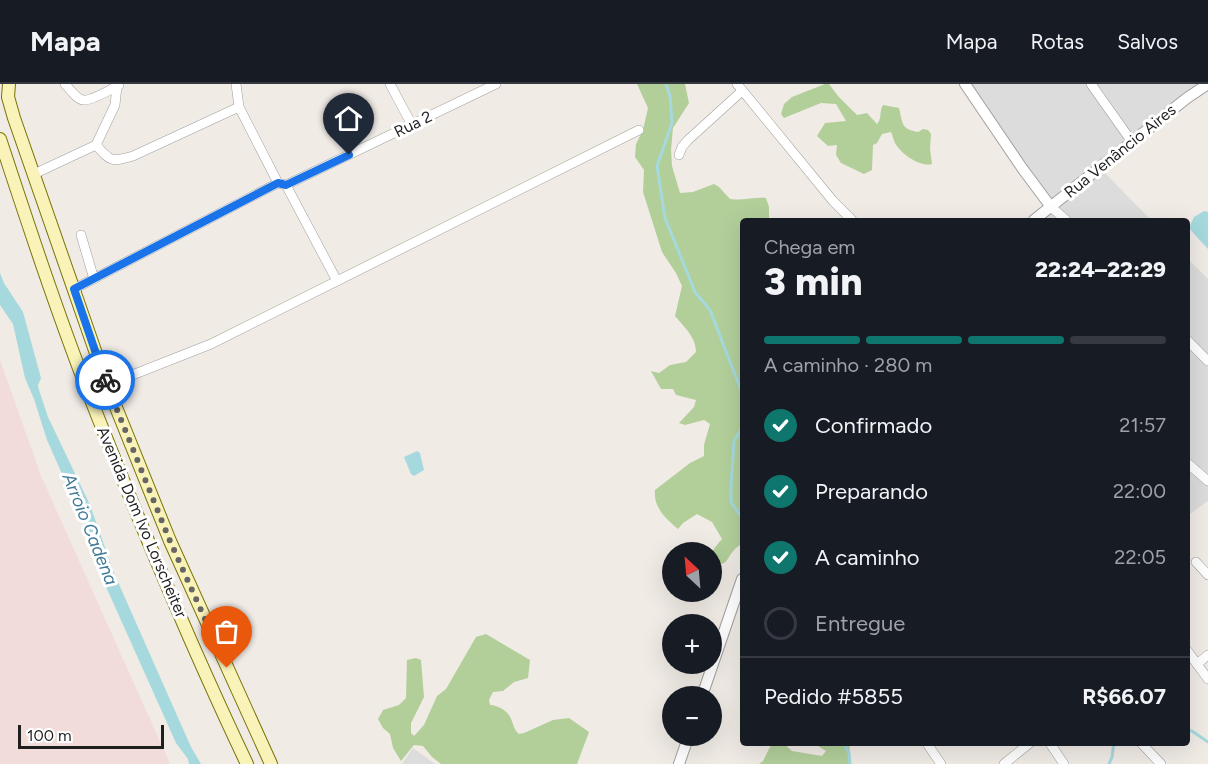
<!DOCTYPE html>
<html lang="pt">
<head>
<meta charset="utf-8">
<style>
	body { margin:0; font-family:Figtree,sans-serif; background:#242831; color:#f1f3f6; height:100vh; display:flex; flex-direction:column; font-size:22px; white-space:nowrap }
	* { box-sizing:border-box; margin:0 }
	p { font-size:20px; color:#9ea1a6 }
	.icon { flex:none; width:33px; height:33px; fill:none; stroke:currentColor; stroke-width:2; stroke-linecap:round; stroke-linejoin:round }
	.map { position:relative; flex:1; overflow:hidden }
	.panel { position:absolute; left:740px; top:134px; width:450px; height:528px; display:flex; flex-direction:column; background:#171b24; border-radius:6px; box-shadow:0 6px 24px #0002 }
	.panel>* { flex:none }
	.needle { width:39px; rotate:334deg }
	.buttons { position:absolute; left:662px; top:458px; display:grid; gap:12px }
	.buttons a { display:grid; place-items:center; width:60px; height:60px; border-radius:50%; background:#171b24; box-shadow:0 6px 24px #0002; font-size:30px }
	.scale { position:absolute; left:18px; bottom:15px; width:146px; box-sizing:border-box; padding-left:6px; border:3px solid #1f1f1f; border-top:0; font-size:16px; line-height:21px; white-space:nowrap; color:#1f1f1f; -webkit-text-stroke:4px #fff; paint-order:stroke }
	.pin { position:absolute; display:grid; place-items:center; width:51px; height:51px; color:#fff; margin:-62px -26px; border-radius:50% 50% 50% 0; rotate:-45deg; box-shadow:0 0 6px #0007 }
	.pin .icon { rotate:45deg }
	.courier { position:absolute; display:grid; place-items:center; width:60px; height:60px; margin:-30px; border:4px solid #1a73e8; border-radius:50%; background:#fff; color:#222; box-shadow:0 2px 8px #0007 }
	.head em { font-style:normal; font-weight:800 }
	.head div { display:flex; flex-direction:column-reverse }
	.head { display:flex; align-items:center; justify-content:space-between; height:102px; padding:0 24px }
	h1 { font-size:39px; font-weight:800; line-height:45px }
	.bar { display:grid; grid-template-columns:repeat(4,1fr); gap:9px 6px; align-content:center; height:72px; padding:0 24px }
	.bar i { height:8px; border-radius:4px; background:#363941 }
	.bar .on { background:#0f766e }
	.bar p { grid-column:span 4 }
	.line { display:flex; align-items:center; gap:15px; padding:0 24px; border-top:2px solid #363941 }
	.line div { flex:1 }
	ol { padding:0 24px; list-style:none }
	li { display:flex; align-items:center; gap:18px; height:66px }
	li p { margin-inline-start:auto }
	li .icon { padding:6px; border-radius:50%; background:#0f766e; color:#fff; stroke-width:4 }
	li:last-child { color:#9ea1a6 }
	li i { width:33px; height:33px; border:3px solid #363941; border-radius:50% }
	header { display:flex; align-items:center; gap:36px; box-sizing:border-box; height:84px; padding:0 30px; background:#171b24; border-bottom:2px solid #363941 }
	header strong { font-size:28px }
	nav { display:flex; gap:33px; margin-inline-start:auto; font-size:21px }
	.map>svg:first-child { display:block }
	.residential { fill:#dddcdc }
	.military { fill:#f2dcd9 }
	.forest { fill:#b2cf9a }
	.water { fill:#a5d9de }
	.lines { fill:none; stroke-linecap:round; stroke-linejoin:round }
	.stream { stroke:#a5d9de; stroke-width:3 }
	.minor-casing { stroke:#a0a0a0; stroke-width:10 }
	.tertiary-casing { stroke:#a0a0a0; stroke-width:12 }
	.secondary-casing { stroke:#787304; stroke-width:14 }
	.minor { stroke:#fff; stroke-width:9 }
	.tertiary { stroke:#fff; stroke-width:10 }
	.secondary { stroke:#faf3b9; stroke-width:12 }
	.done { stroke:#686664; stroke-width:6; stroke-dasharray:0 10.8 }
	.route { stroke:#1a73e8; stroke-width:8 }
	.labels { text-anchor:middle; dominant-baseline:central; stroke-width:6; stroke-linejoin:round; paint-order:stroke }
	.street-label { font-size:16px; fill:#1f1f1f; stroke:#fff }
	.water-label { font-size:18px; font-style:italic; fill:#417a98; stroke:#fff }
</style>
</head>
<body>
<header>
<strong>Mapa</strong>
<nav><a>Mapa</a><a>Rotas</a><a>Salvos</a></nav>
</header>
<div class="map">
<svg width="1208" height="680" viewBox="0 0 1208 680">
	<rect width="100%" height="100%" fill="#f0ebe5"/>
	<g class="residential">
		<polygon points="965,0 1208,0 1100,84 1151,136 1034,136 1051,123"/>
		<polygon points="1186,173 1208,195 1208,417 1187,432"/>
		<polygon points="413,664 435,680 402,680"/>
	</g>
	<polygon class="military" points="0,276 41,392 170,680 0,680"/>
	<g class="forest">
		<path d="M637,0h48l4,19 -16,25 -2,22 1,16 8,27 13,-1 21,-8 5,3 11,12c13,2 24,-2 36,-1l3,9v13h-27v323c0,0 -7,6 -8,7 -8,9 -6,16 -21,14 -4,-11 2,-17 9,-25l-10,-17 -15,-8 -14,9 -5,6c-12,-10 -25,-22 -23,-39l35,-27 14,-7v-11l6,-21 -6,-4 -19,5 -6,-2 15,-16 2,-7 -20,-5 -3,-6h-12l-10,-18 8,2 11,-8 16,-3 10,-10c0,-15 -12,-25 -21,-36l7,-30 -6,-13 -14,-21 -19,-60 1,-22 -9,-13 1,-13 7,-14 5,-22z"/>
		<path d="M825,0h4l9,12 19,19 10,-2 10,11c5,-5 2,-12 6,-19l16,3c4,16 2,21 19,24l5,-3 5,1 3,4 -1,15 2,15c-11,3 -28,-8 -35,-18 -3,-3 -4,-10 -6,-14l-9,2 -5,9 -4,2 -1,25 -8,4 -23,-11 -5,-8 1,-10 -9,1 -11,-10 8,-13 21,-2 -10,-17 -15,-1 -37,15 -3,-4 3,-10 8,-7z"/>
		<path d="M486,550l44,26 -2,18 -14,4 -11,9 -10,1 -4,8 1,5c7,0 17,5 20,12 4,7 3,12 9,17l5,-1 29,-13 16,-2 20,14 -12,32h-136l-9,-7 -9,-11 -9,-1 -13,16 -8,-13 -3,-14 -7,-6 -5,-9 5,-9 16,-5 7,-7 1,-38 9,-2 5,2 3,37 -13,26v10l3,3 10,-11 13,-29 9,-7 30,-52z"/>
		<polygon points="772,659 783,659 792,667 822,672 826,667 818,662 819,659 849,659 851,680 759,680 763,677"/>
	</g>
	<g class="water">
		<polygon points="1204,127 1208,128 1208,165 1195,151 1189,144 1194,133"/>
		<polygon points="0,189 4,199 23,228 41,294 38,301 39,306 48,333 90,421 114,489 191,663 201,680 189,680 188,675 176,659 103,496 95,464 47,356 34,315 25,294 13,240 0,221"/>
		<polygon points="417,367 420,369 424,386 414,392 411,390 404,373"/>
	</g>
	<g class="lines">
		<g class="stream">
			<polyline points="666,0 670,12 672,39 657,82 665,134 695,208 710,226 741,306 742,312"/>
			<polyline points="742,344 734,357 731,403 731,418 742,434"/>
			<polyline points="742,449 742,451"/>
			<polyline points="1186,646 1192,647 1208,658"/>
			<polyline points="843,658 849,669 850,680"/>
			<polyline points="1109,680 1112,673 1114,658"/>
		</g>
		<g class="minor-casing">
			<g id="minor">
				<path d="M65,0c5,5 11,15 18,16 8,1 29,-11 36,-15"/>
				<polyline points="236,0 239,23 278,99"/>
				<polyline points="390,0 412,41"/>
				<polyline points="737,0 833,117 852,136"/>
				<polyline points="1091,0 1132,58"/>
				<path d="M96,61c15,17 15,17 37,11l106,-49"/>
				<polyline points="679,71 682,63 688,56 742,7"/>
				<polyline points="34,90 96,61 115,21 117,2"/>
				<polyline points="286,101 337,197"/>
				<polyline points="1051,123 1066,136"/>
				<polyline points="81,151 94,195"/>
				<polyline points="74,205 278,99 286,101 496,0"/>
				<polyline points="1186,255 1208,277"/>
				<polyline points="107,301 211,260 639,46"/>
				<polyline points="1186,378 1208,397"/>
				<polyline points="1196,478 1208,491"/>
				<polyline points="1186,565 1208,595"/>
				<polyline points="1197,580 1208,571"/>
				<polyline points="926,658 941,680"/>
				<polyline points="1049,658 1064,680"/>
				<polyline points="1142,660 1161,680"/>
				<polyline points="1004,680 1031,658"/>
			</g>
		</g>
		<g class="tertiary-casing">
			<g id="tertiary">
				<polyline points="965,0 1022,84 1051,123"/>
				<polyline points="1034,136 1187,14 1208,0"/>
				<polyline points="702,612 742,495"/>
				<polyline points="679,680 689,651"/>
			</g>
		</g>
		<g class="secondary-casing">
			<g id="secondary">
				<polyline points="9,0 8,13 14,34 107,301 170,457 271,680"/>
				<path d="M0,55c28,85 56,170 88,253 49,125 101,250 159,372"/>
			</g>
		</g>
		<use href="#minor" class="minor"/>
		<use href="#tertiary" class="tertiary"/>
		<use href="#secondary" class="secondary"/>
	</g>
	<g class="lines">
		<polyline class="done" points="105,296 170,457 227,584"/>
		<polyline class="route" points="105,296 74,205 278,99 286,101 349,71"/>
	</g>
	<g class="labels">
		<g class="street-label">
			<text transform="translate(413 40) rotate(-26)">Rua 2</text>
			<text transform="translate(1120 67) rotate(-39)">Rua Venâncio Aires</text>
			<text transform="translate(142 438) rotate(67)">Avenida Dom Ivo Lorscheiter</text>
		</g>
		<g class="water-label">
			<text transform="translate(90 445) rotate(68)">Arroio Cadena</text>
		</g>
	</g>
</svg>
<div class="buttons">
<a><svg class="needle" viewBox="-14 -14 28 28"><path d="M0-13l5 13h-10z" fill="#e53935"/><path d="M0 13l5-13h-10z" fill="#9ea1a6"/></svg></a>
<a>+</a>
<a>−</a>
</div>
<div class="scale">100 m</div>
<div class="pin" style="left:227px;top:584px;background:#ea580c"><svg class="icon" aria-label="bag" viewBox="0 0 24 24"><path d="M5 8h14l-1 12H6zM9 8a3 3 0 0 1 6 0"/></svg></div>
<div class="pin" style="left:349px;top:71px;background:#1f2937"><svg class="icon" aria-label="home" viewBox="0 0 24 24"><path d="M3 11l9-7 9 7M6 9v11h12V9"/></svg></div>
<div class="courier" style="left:105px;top:296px"><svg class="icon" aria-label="bike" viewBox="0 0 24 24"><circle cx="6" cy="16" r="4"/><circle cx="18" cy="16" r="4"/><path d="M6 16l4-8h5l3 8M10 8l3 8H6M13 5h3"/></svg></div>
<section class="panel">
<div class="head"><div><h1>3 min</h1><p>Chega em</p></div><em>22:24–22:29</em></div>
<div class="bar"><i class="on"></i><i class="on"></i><i class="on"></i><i></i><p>A caminho · 280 m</p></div>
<ol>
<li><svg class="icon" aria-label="check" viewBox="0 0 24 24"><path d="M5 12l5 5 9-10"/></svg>Confirmado<p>21:57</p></li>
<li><svg class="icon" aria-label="check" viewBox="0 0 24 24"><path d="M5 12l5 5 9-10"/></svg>Preparando<p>22:00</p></li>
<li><svg class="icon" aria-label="check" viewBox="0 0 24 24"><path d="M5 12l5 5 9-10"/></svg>A caminho<p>22:05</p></li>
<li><i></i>Entregue</li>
</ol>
<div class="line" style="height:78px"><div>Pedido #5855</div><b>R$66.07</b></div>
</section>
</div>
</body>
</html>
